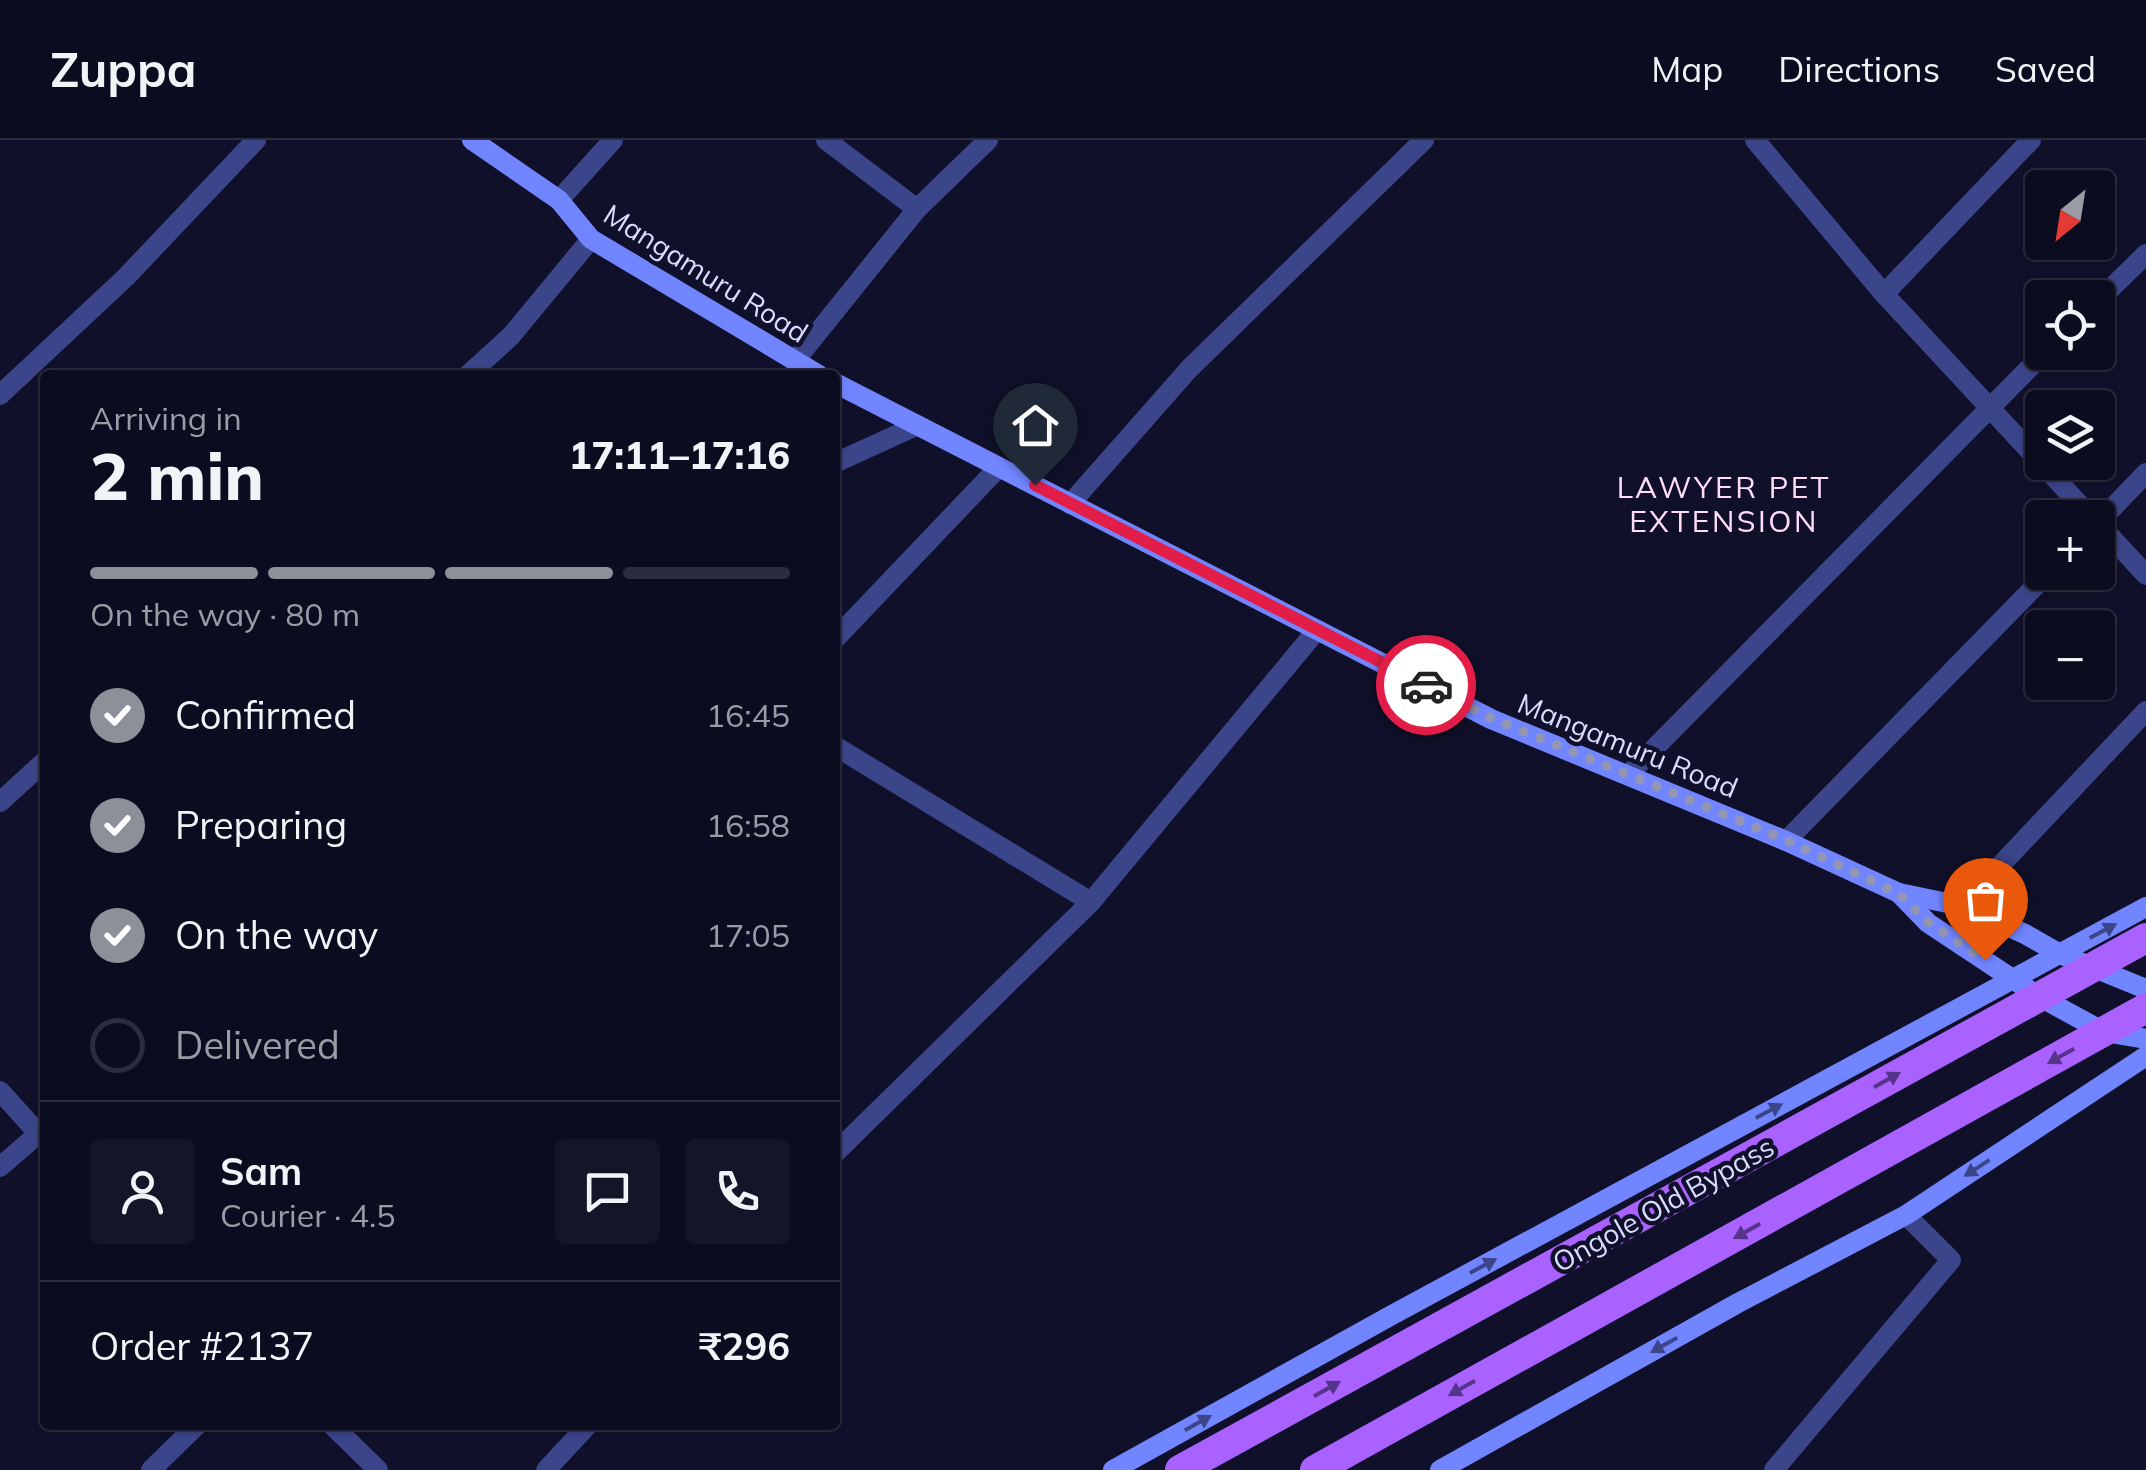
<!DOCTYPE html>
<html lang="en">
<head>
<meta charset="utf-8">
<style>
	body { margin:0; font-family:Mulish,sans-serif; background:#151529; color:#f1f3f6; height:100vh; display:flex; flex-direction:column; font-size:38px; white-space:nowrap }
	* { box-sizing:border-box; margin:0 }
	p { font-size:32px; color:#9a9ba5 }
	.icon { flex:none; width:55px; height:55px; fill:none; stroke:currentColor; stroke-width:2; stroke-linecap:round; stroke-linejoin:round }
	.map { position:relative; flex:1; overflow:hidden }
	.details { position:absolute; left:40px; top:230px; width:800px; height:1060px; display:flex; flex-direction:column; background:#0c0c20; border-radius:10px; box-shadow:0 2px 8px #0004,0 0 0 2px #2c2c3e }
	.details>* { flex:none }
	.needle { width:65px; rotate:210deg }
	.controls { position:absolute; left:2025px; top:30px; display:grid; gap:20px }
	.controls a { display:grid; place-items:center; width:90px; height:90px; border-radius:10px; background:#0c0c20; box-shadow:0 2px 8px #0004,0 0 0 2px #2c2c3e; font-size:50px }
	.pin { position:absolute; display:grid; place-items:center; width:85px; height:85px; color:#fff; margin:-102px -42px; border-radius:50% 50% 50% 0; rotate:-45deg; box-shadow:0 0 10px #0007 }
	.pin .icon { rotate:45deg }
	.courier { position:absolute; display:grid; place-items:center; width:100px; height:100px; margin:-50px; border:8px solid #e11d48; border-radius:50%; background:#fff; color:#222; box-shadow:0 2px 12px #0007 }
	.summary em { font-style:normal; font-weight:800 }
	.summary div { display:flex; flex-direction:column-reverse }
	.summary { display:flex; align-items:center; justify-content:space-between; height:170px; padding:0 50px }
	h1 { font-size:65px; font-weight:800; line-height:75px }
	.bar { display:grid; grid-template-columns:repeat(4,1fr); gap:15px 10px; align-content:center; height:120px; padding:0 50px }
	.bar i { height:12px; border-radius:8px; background:#2c2c3e }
	.bar .current { background:#8c9099 }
	.bar p { grid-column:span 4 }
	.line { display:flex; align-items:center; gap:25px; padding:0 50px; border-top:2px solid #2c2c3e }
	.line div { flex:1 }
	.round { display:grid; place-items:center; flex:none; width:105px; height:105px; border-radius:10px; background:#151529 }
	ol { padding:0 50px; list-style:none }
	li { display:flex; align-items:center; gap:30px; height:110px }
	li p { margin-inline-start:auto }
	li .icon { padding:10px; border-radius:50%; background:#8c9099; color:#fff; stroke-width:4 }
	li:last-child { color:#9a9ba5 }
	li i { width:55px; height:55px; border:5px solid #2c2c3e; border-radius:50% }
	header { display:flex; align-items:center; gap:60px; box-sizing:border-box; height:140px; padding:0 50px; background:#0c0c20; border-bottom:2px solid #2c2c3e }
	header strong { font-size:48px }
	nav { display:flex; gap:55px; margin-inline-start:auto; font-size:35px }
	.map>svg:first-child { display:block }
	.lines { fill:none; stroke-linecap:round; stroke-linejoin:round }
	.street { stroke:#3b458a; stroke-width:20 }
	.secondary { stroke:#7185ff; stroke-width:20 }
	.primary { stroke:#a961ff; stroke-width:30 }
	.oneway { fill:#3c458a }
	.oneway2 { fill:#55348a }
	.done { stroke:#9395b4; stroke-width:10; stroke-dasharray:0 18 }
	.route { stroke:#e11d48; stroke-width:12 }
	.labels { text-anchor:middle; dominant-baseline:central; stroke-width:9; stroke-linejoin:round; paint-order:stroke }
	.street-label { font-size:28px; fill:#dadcff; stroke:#10102a }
	.neighbourhood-label { font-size:30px; letter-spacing:2.5px; fill:#ffdcf8; stroke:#10102a }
</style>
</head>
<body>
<header>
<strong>Zuppa</strong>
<nav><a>Map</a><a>Directions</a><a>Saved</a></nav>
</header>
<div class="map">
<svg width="2146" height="1330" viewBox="0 0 2146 1330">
	<rect width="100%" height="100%" fill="#10102a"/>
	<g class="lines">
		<g class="street">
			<polyline points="826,0 917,69"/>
			<polyline points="1755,0 1884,154 2092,378"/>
			<polyline points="559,60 613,0"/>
			<polyline points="1884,154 2031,0"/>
			<polyline points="2098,161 2146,114"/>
			<polyline points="794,222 917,69 988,0"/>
			<polyline points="468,235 511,196 591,99"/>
			<polyline points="0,255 126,137 256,0"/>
			<polyline points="835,323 918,285"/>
			<polyline points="1070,364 1189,229 1424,0"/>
			<polyline points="2098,383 2146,435"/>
			<polyline points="2098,383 2146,333"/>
			<polyline points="835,499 999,327"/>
			<polyline points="835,606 1091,762"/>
			<polyline points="1628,635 2045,212"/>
			<polyline points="0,662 45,621"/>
			<polyline points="1786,701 2049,432"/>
			<polyline points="1962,766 2146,571"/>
			<polyline points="0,951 45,1001"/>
			<polyline points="835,1013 1091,762 1317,490"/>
			<polyline points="0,1027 45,988"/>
			<polyline points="332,1285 378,1330"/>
			<polyline points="151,1330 197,1285"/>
			<polyline points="546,1330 588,1285"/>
			<polyline points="1774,1330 1951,1120 1906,1075"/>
		</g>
		<g class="secondary">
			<polyline points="472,0 559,60 591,99 819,235"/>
			<polyline points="835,243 1491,579 1786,701 1899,753 1962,766 2025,794 2060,814 2146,849"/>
			<polyline points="1899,753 1928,783 2038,856 2104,892 2146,899"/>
			<polyline points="1113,1330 1392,1175 2146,767"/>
			<polyline points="1440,1330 1738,1163 1906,1075 2146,916"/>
		</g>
		<g class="primary">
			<polyline points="1180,1330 2146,798"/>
			<polyline points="1315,1330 2146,868"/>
		</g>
	</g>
	<defs><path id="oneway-solid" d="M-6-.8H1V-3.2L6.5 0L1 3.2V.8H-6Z" transform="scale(2.5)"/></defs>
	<g class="oneway">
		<use href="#oneway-solid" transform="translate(2103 791) rotate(-28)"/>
		<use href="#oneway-solid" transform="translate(1769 971) rotate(-28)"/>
		<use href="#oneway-solid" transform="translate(1977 1028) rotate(147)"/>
		<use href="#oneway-solid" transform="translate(1483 1126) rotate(-28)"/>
		<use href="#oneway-solid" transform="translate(1664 1205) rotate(151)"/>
		<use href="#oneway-solid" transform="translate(1198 1283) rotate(-29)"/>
	</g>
	<g class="oneway2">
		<use href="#oneway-solid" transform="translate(2061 916) rotate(151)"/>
		<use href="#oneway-solid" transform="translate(1887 940) rotate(-29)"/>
		<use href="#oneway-solid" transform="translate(1747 1091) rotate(151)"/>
		<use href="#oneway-solid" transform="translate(1462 1248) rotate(151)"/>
		<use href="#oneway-solid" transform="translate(1327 1249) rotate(-29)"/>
	</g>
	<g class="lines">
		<polyline class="done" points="1426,545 1491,578 1786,700 1899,754 1928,782 1985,820"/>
		<polyline class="route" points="1035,345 1426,545"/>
	</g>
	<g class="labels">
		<g class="street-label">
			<text transform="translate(706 133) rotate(32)">Mangamuru Road</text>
			<text transform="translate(1628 605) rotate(22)">Mangamuru Road</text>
			<text transform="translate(1663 1064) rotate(-29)">Ongole Old Bypass</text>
		</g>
		<g class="neighbourhood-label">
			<text x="1724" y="347">LAWYER PET<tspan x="1724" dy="34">EXTENSION</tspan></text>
		</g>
	</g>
</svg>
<div class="controls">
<a><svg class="needle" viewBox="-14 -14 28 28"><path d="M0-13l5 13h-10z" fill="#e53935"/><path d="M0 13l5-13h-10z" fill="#9a9ba5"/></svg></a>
<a><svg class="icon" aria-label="locate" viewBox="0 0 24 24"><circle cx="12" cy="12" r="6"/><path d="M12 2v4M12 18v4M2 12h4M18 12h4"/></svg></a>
<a><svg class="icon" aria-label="layers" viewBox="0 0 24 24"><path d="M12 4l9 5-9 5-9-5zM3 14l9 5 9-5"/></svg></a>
<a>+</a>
<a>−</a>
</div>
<div class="pin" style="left:1985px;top:820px;background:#ea580c"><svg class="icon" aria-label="bag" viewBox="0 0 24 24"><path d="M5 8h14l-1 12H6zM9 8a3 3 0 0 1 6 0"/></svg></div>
<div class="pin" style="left:1035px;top:345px;background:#1f2937"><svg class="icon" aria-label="home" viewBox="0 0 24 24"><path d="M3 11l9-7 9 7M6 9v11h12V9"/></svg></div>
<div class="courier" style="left:1426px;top:545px"><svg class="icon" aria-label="car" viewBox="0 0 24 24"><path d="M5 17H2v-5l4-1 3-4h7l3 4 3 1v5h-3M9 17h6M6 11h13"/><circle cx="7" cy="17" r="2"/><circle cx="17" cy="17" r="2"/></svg></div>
<section class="details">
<div class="summary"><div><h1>2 min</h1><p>Arriving in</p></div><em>17:11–17:16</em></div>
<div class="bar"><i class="current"></i><i class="current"></i><i class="current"></i><i></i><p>On the way · 80 m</p></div>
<ol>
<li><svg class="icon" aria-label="check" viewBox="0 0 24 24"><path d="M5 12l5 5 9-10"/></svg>Confirmed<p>16:45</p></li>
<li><svg class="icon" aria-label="check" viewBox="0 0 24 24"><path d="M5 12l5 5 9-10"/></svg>Preparing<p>16:58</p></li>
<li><svg class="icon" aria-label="check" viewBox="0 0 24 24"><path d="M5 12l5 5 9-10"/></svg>On the way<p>17:05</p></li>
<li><i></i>Delivered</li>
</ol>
<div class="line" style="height:180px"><a class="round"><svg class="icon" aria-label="person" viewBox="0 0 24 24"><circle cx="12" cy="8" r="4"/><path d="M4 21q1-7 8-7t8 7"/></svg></a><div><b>Sam</b><p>Courier · 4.5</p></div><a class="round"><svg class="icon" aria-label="chat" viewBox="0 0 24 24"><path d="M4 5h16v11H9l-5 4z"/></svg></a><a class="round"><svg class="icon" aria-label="phone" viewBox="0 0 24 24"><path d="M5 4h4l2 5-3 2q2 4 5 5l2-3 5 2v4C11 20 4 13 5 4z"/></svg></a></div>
<div class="line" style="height:130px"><div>Order #2137</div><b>₹296</b></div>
</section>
</div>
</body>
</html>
